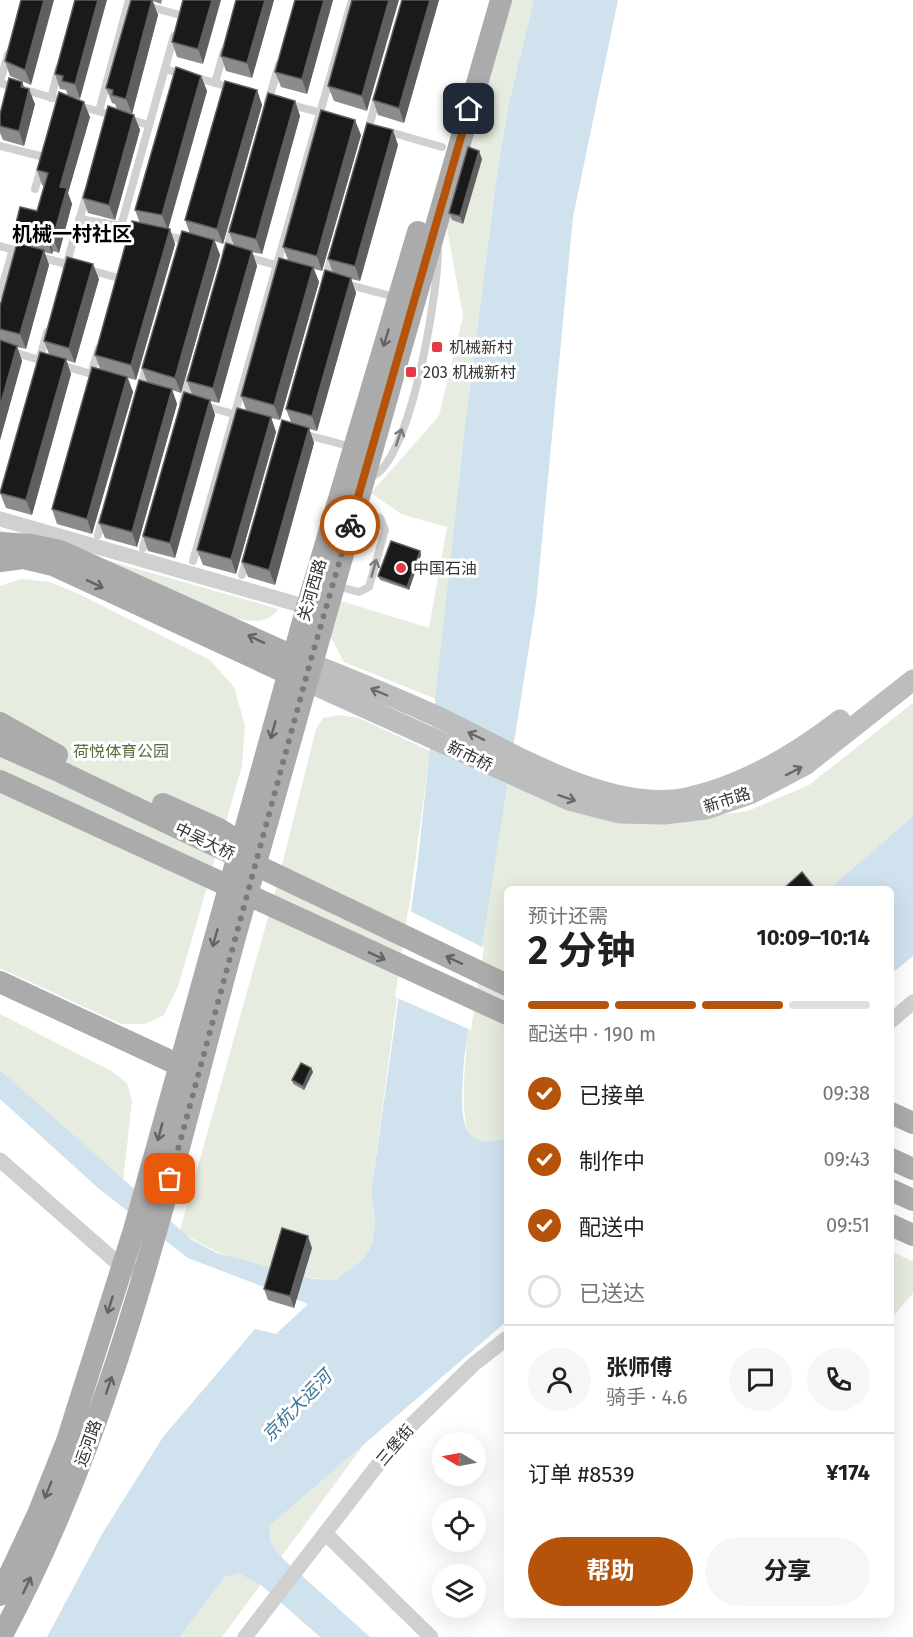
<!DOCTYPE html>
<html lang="zh">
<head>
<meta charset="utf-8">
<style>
	body { margin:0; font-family:"Fira Sans","Noto Sans SC",sans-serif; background:#f6f6f6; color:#202124; height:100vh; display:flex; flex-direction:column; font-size:22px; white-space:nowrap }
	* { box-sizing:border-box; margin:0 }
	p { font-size:20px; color:#757577 }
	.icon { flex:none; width:33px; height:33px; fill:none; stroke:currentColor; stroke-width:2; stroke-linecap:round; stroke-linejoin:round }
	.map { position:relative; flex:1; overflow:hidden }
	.sheet { position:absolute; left:504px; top:886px; width:390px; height:732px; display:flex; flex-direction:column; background:#fff; border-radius:9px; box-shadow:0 6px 24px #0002 }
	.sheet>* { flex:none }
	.needle { width:39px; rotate:280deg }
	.buttons { position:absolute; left:432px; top:1432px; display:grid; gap:12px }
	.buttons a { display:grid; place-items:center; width:54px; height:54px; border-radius:50%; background:#fff; box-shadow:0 6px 24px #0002; font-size:30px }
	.pin { position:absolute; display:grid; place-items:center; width:51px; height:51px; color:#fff; margin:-26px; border-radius:12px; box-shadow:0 3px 9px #0006 }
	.courier { position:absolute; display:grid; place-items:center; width:60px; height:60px; margin:-30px; border:4px solid #b45309; border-radius:50%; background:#fff; color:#222; box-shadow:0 2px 8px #0007 }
	.summary em { font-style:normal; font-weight:700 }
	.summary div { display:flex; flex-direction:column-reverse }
	.summary { display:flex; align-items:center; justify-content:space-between; height:102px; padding:0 24px }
	h1 { font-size:39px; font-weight:700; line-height:45px }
	.bar { display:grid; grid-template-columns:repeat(4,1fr); gap:9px 6px; align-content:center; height:72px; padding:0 24px }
	.bar i { height:8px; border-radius:4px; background:#e0e0e0 }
	.bar .on { background:#b45309 }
	.bar p { grid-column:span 4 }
	.line { display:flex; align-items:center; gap:15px; padding:0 24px; border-top:2px solid #e0e0e0 }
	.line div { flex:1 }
	.round { display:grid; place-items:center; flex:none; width:63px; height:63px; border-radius:32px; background:#f6f6f6 }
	ol { padding:0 24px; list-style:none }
	li { display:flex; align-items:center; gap:18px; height:66px }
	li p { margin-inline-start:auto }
	li .icon { padding:6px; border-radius:50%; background:#b45309; color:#fff; stroke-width:4 }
	li:last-child { color:#757577 }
	li i { width:33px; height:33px; border:3px solid #e0e0e0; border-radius:50% }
	.button { display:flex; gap:12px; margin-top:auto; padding:12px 24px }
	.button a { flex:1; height:69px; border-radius:36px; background:#b45309; color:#fff; font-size:24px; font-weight:700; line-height:69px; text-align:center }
	.button a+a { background:#f6f6f6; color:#202124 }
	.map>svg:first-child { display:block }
	.green { fill:#e6ecdf }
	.water { fill:#cfe2ee }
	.pier { fill:#fff }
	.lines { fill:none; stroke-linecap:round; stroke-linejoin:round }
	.lane { stroke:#d0d0d0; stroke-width:8 }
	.street { stroke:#d0d0d0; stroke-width:15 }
	.secondary { stroke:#bdbdbd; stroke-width:21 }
	.primary { stroke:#ababab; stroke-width:22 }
	.primary-bridge { stroke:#ababab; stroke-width:22 }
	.wall { fill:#8c8c8c }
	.shaded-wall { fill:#5f5f5f }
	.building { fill:#1a1a1a; stroke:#5f5f5f; stroke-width:1.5 }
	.oneway { stroke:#636363 }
	.oneway2 { stroke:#7a7a7a }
	.oneway3 { stroke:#6a6a6a }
	.done { stroke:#7a7a7a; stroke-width:6; stroke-dasharray:0 10.8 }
	.route { stroke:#b45309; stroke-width:8 }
	.poi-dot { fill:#e63946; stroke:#fff; stroke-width:2 }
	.labels { text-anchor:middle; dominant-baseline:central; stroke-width:6; stroke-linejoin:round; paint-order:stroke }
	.poi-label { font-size:16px; fill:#333; stroke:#fff; text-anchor:start }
	.street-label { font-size:16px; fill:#333; stroke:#fff }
	.park-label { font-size:16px; fill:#56703f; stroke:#fff }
	.water-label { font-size:18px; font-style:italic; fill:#3f7597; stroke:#fff }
	.quarter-label { font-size:20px; font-weight:bold; fill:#000; stroke:#fff }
</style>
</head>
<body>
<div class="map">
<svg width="913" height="1637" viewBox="0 0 913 1637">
	<rect width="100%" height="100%" fill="#fff"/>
	<g class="green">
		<polygon points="511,0 534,0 509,102 497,174 465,425 436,699 344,662 329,634 338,600 429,628 447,527 401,514 371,493 439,416 463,316 445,218"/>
		<path d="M0,530l279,79c-13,15 -26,13 -44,9l-235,-78z"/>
		<polygon points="21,579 50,582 79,594 210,660 234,687 245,726 242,766 178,987 164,1015 145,1024 121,1024 0,968 0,586"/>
		<path d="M913,703v113l-84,73 -322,1v247c-11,4 -29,11 -37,-2 -24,-37 29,-297 38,-355l178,40 62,-9 61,-26z"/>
		<path d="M339,715l20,3 71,33 -59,442c4,18 7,45 -5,62 -7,9 -21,17 -30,25 -44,-1 -122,-22 -156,-50l96,-341 40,-160 7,-11z"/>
		<polygon points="0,1014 111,1071 127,1083 132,1101 123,1182 0,1070"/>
		<polygon points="891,1251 913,1262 913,1293 891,1319"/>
		<polygon points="368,1439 222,1637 180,1637 225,1577 269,1526"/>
	</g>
	<g class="water">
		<path d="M534,0h84l-45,217 -37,386 -72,456c-1,35 -14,100 43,78v184l-238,205 1,15 10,15 90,81h-50l-59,-52 -22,-12 -14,4 -45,60h-133l55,-103 61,-97 92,-108 21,5 32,-30 -120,-46 -90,-70 -98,-89v-29l192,170 25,13 96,26 23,1c9,-8 23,-16 30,-25 12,-17 9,-43 5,-62l46,-325 48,-443 32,-251 12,-72z"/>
		<polygon points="913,816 913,956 891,974 891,890 829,889"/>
	</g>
	<polygon class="pier" points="408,910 484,948 471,1030 395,997"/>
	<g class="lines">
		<g class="lane">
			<polyline points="147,6 180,15"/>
			<polyline points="165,69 233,88"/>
			<polyline points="0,82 8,54"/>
			<polyline points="0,83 64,101"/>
			<polyline points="215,83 224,51"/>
			<polyline points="51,98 59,68"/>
			<polyline points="268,102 279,65"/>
			<polyline points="288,104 322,113"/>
			<polyline points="79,106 116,116"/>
			<polyline points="99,111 129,0"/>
			<polyline points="128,119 149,125"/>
			<polyline points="368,131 377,97"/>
			<polyline points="386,131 442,147"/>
			<polyline points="0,146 44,157"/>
			<polyline points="35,189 41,168"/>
			<polyline points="79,219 140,229"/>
			<polyline points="121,226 174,36"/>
			<polyline points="163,235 189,241"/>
			<polyline points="0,246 25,253"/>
			<polyline points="226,252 233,226"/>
			<polyline points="39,257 71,265"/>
			<polyline points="247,257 279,266"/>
			<polyline points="66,266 87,193"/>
			<polyline points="89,270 119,278"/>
			<polyline points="325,281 332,255"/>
			<polyline points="346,284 395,297"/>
			<polyline points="0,295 13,249"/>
			<polyline points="0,348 43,361"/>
			<polyline points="39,361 47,332"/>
			<polyline points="61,365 98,376"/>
			<polyline points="91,374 99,348"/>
			<polyline points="140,390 147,364"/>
			<polyline points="183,403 190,377"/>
			<polyline points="205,406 237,415"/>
			<polyline points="303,434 352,447"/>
			<path d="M369,478c42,-12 69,-187 69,-228"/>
			<polyline points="98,535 103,517"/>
			<polyline points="143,548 147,533"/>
			<polyline points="193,561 352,0"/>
			<polyline points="242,575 247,559"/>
			<polyline points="336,586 359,592 369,587 385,530 380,518 359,510"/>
		</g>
		<g class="street">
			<polyline points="0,519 307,607"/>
			<polyline points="891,1021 913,1002"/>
			<polyline points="0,1160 122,1267 131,1269"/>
			<polyline points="326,1534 431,1637"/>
			<polyline points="245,1637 400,1436 474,1364 507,1338"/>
		</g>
		<g class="secondary">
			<path d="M310,663c42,17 85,34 126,53 71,33 175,101 255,81 55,-13 105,-43 149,-77"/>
			<polyline points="306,681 569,800 620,813 664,814 706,809 752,793 805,765 913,680"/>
		</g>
		<g class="primary">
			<polyline points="0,543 32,545 60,551 306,662"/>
			<polyline points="0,561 23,558 53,565 302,680"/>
			<polyline points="0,982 179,1065 190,1074"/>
			<polyline points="891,1113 913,1123"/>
			<polyline points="891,1159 913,1169"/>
			<polyline points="891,1190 913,1200"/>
			<polyline points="891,1225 913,1235"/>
			<polyline points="0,1595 38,1514 67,1441 134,1230 307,607 418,232"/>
			<path d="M1,1637c118,-219 169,-463 234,-700 87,-313 176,-625 266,-937"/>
		</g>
		<g class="primary-bridge">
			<polyline points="0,723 57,755"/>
			<polyline points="0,745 63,773 507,985"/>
			<polyline points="0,781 507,1014"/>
			<polyline points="163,804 219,829 248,847"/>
		</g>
	</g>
	<g class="wall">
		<polygon points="21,0 31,85 10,76 5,61"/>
		<polygon points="75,0 80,99 69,96 90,117 68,193 72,204 59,253 53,251 52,254 44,252 49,265 26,349 17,347 22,361 0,440 0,306 26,246 25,243 20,242 15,227 37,211 44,186 42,185 37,170 68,96 66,90 60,89 55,74"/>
		<polygon points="131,0 162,0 161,4 153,1 158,15 132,114 124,112 134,115 140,130 115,220 88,213 83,198 117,109 115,104 112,103 106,88"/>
		<polygon points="183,0 203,64 177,57 172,42"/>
		<polygon points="236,0 274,0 252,78 226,71 221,56"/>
		<polygon points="295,0 333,0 307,94 281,87 275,72"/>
		<polygon points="352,0 367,111 334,101 328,86"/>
		<polygon points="402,0 439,0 404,123 378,115 373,100"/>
		<polygon points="201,76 207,91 168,228 175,244 136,380 128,378 133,392 92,534 57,524 52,509 100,369 95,355 140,223 135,210"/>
		<polygon points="22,82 24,87 35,104 24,146 3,140 0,133 0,114"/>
		<polygon points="257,90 262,105 223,244 215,241 220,255 181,393 172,390 177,404 137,547 105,538 99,523 147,382 142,368 190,234 185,220"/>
		<polygon points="295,101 300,116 262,254 252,252 257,266 219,403 210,401 215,415 175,558 148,551 143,536 192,395 187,381 234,246 229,232"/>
		<polygon points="361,135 322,271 314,269 319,282 280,420 271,418 276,432 236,574 203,565 197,550 246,410 241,396 288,260 283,247"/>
		<polygon points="398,145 360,281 351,279 356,293 317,431 309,429 314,443 275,585 248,577 242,562 291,422 286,409 333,273 328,259"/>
		<polygon points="482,159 463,224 452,220 449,213"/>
		<polygon points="99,279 75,363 66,360 71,374 32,515 6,508 0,493 49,354 44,341"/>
		<polygon points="420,551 421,555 409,590 380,580 378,576"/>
		<polygon points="311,1068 313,1072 304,1090 293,1084 292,1080"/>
		<polygon points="312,1248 294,1308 268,1300 264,1289"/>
	</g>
	<g class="shaded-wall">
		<polygon points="44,0 54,0 31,85 25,70"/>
		<polygon points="98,0 107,0 80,99 75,84"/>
		<polygon points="152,0 158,15 132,114 126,99"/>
		<polygon points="212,0 221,0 203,64 198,49"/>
		<polygon points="265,0 274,0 252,78 247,63"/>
		<polygon points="324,0 333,0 307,94 302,79"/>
		<polygon points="389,0 399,0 367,111 362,96"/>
		<polygon points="430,0 439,0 404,123 399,108"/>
		<polygon points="201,76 207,91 168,230 162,215"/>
		<polygon points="22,82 27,97 29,89 35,104 24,146 19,131 21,87"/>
		<polygon points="257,90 262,105 223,244 217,229"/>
		<polygon points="295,101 300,116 262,254 256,239"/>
		<polygon points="84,102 90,117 68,193 72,204 59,253 53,238 60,187"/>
		<polygon points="134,115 140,130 115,220 109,205"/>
		<polygon points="355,120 361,135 322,271 317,256"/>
		<polygon points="393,130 398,145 360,281 355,266"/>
		<polygon points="479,151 482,159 463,224 460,216"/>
		<polygon points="170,229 175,244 136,380 131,365"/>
		<polygon points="48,236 53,251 52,254 47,239"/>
		<polygon points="214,240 220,255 181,393 175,378"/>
		<polygon points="44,250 49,265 26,349 20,334"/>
		<polygon points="252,251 257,266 219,403 213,388"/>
		<polygon points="93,264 99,279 75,363 69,348"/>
		<polygon points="313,267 319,282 280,420 274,405"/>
		<polygon points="351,278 356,293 317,431 312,416"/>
		<polygon points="17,346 22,361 0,440 0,406"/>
		<polygon points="66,359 71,374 32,515 26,500"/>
		<polygon points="127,377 133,392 92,534 87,519"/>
		<polygon points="172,389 177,404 137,547 132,532"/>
		<polygon points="210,400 215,415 175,558 170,543"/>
		<polygon points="271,417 276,432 236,574 231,559"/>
		<polygon points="309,428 314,443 275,585 269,570"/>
		<polygon points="420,551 421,555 409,590 407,587"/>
		<polygon points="311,1068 313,1072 304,1090 303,1086"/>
		<polygon points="308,1236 312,1248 294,1308 290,1296"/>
	</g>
	<g class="building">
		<polygon points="21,0 44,0 25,70 5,61"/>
		<polygon points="75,0 98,0 75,84 62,81 63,76 55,74"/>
		<polygon points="131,0 152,0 126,99 112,95 113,90 106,88"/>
		<polygon points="183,0 212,0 198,49 172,42"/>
		<polygon points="236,0 265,0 247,63 221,56"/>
		<polygon points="295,0 324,0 302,79 275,72"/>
		<polygon points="352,0 389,0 362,96 328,86"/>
		<polygon points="402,0 430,0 399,108 373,100"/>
		<polygon points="176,67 201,76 162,215 135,210"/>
		<polygon points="9,78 22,82 21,87 29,89 19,131 0,126 0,114"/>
		<polygon points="225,81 257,90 217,229 185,220"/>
		<polygon points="59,92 84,102 60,187 67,188 53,238 48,236 47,239 21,232 21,229 15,227 20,207 37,211 48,173 37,170"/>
		<polygon points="268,93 295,101 256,239 229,232"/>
		<polygon points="108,106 134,115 109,205 83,198"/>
		<polygon points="321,110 355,120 317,256 283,247"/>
		<polygon points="367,123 393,130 355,266 328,259"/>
		<polygon points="468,147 479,151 460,216 449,213"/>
		<polygon points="132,221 170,229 131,365 95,355"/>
		<polygon points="182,231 214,240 175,378 142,368"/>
		<polygon points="17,243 44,250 20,334 0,329 0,306"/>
		<polygon points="226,243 252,251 213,388 187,381"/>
		<polygon points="67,257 93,264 69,348 44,341"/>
		<polygon points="279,258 313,267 274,405 241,396"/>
		<polygon points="325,270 351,278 312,416 286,409"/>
		<polygon points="0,340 17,346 0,406"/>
		<polygon points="40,352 66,359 26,500 0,493"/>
		<polygon points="92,367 127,377 87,519 52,509"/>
		<polygon points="139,380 172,389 132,532 99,523"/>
		<polygon points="184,392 210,400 170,543 143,536"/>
		<polygon points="237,408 271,417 231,559 197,550"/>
		<polygon points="282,420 309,428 269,570 242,562"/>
		<polygon points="391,541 420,551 407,587 378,576"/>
		<polygon points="802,872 813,886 808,890 782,890"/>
		<polygon points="301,1063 311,1068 303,1086 292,1080"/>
		<polygon points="282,1228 308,1236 290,1296 264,1289"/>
	</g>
	<defs><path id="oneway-shaft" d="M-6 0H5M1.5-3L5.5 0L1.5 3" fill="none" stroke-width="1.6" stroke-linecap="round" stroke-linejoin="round" transform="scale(1.5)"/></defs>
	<g class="oneway">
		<use href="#oneway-shaft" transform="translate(386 338) rotate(107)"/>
		<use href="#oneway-shaft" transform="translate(95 584) rotate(25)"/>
		<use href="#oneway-shaft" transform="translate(256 639) rotate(-155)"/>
		<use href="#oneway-shaft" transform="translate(273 730) rotate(106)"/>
		<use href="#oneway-shaft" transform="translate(215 938) rotate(106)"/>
		<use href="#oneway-shaft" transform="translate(377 956) rotate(24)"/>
		<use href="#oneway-shaft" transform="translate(454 960) rotate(-155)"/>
		<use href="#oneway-shaft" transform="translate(160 1132) rotate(105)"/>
		<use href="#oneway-shaft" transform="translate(110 1305) rotate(107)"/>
		<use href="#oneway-shaft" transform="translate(109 1385) rotate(-71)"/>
		<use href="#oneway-shaft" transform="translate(48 1490) rotate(112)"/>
		<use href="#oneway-shaft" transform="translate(27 1585) rotate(-65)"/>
	</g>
	<g class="oneway2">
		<use href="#oneway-shaft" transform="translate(399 437) rotate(-71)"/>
		<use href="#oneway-shaft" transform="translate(374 568) rotate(-74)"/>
	</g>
	<g class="oneway3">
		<use href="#oneway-shaft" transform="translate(379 692) rotate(-157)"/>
		<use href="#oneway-shaft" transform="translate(476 736) rotate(-154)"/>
		<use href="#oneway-shaft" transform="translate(794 771) rotate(-27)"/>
		<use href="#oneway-shaft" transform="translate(567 798) rotate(19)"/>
	</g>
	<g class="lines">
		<polyline class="done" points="170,1179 310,663 350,525"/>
		<polyline class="route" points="350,525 469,109"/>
	</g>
	<g class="poi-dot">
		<rect x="431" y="341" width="12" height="12" rx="3"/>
		<rect x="405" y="366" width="12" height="12" rx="3"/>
		<circle cx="401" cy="568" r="6"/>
	</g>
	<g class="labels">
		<g class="poi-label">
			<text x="449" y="347">机械新村</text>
			<text x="423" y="372">203 机械新村</text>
			<text x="413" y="568">中国石油</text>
		</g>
		<g class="street-label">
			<text transform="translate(312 590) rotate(-74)">关河西路</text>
			<text transform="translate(470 756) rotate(26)">新市桥</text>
			<text transform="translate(727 800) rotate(-18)">新市路</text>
			<text transform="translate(205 841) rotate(26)">中吴大桥</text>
			<text transform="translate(88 1443) rotate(-70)">运河路</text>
			<text transform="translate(395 1445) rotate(-50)">三堡街</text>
		</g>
		<g class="park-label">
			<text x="121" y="751">荷悦体育公园</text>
		</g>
		<g class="water-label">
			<text transform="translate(297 1406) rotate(-46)">京杭大运河</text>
		</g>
		<g class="quarter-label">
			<text x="72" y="234">机械一村社区</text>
		</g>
	</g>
</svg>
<div class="buttons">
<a><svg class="needle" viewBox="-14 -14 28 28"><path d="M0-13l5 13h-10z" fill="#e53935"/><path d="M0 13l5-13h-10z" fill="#757577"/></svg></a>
<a><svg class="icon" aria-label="locate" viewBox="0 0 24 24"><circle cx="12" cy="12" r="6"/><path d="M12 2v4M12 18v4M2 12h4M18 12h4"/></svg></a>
<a><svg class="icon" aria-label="layers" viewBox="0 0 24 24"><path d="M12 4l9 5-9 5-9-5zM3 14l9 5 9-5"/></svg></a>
</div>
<div class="pin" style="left:170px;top:1179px;background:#ea580c"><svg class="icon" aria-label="bag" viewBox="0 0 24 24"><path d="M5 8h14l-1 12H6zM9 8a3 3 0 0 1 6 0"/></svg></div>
<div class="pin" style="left:469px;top:109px;background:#1f2937"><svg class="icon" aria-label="home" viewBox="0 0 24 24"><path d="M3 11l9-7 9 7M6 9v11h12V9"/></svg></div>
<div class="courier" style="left:350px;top:525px"><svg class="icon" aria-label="bike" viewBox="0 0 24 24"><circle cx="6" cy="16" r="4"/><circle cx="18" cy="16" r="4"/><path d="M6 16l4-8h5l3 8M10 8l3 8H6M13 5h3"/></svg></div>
<section class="sheet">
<div class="summary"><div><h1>2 分钟</h1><p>预计还需</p></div><em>10:09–10:14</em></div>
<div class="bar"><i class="on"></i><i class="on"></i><i class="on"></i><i></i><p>配送中 · 190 m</p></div>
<ol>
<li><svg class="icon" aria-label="check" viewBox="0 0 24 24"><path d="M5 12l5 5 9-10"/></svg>已接单<p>09:38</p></li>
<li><svg class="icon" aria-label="check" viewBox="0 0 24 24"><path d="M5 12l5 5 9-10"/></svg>制作中<p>09:43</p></li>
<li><svg class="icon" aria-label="check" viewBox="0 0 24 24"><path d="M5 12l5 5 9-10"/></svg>配送中<p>09:51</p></li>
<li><i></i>已送达</li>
</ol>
<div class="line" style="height:108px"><a class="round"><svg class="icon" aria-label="person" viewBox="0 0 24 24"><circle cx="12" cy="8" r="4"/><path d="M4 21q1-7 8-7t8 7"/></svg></a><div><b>张师傅</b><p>骑手 · 4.6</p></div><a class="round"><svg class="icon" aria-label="chat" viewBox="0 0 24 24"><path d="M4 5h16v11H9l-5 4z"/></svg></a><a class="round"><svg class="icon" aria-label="phone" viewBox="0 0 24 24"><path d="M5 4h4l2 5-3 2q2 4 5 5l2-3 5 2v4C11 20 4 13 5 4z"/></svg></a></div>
<div class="line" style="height:78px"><div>订单 #8539</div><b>¥174</b></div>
<div class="button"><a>帮助</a><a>分享</a></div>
</section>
</div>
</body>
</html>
